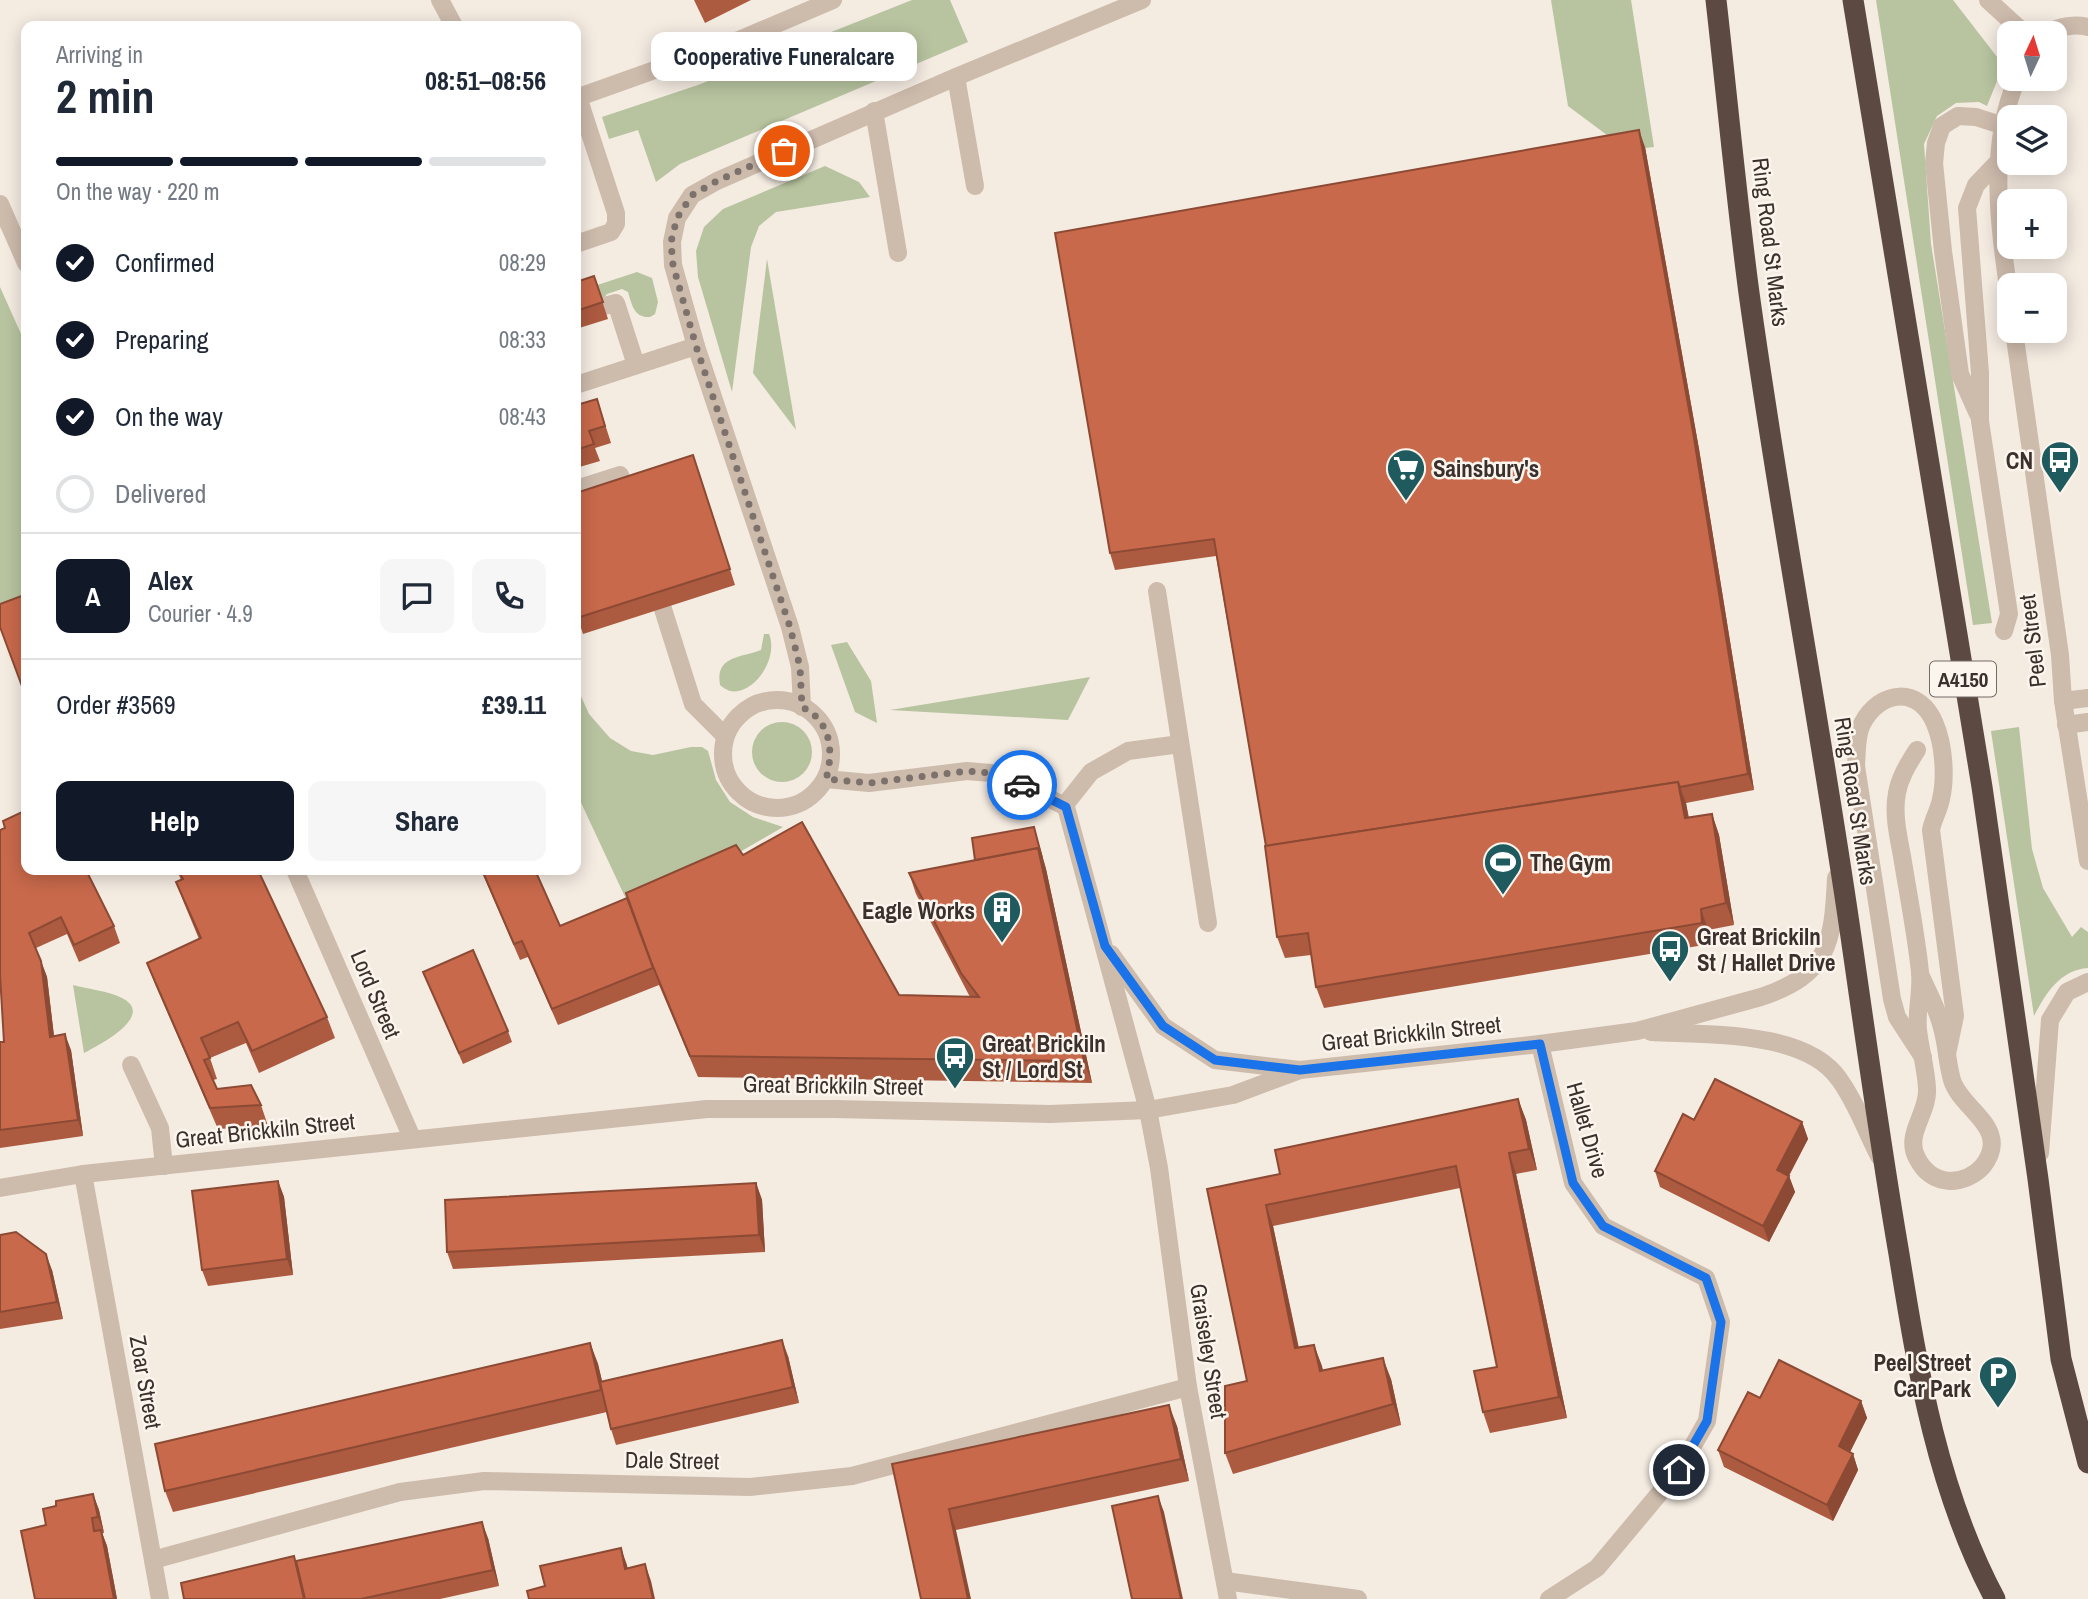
<!DOCTYPE html>
<html lang="en">
<head>
<meta charset="utf-8">
<style>
	body { margin:0; font-family:"Archivo Narrow",sans-serif; background:#f6f6f7; color:#1f2937; height:100vh; display:flex; flex-direction:column; font-size:26px; white-space:nowrap }
	* { box-sizing:border-box; margin:0 }
	p { font-size:23px; color:#747a83 }
	.icon { flex:none; width:38px; height:38px; fill:none; stroke:currentColor; stroke-width:2; stroke-linecap:round; stroke-linejoin:round }
	.map { position:relative; flex:1; overflow:hidden }
	.side { position:absolute; left:21px; top:21px; width:560px; height:854px; display:flex; flex-direction:column; background:#fff; border-radius:14px; box-shadow:0 4px 18px #0003 }
	.side>* { flex:none }
	.needle { width:46px; rotate:4deg }
	.controls { position:absolute; left:1997px; top:21px; display:grid; gap:14px }
	.controls a { display:grid; place-items:center; width:70px; height:70px; border-radius:14px; background:#fff; box-shadow:0 4px 18px #0003; font-size:35px }
	.pin { position:absolute; display:grid; place-items:center; width:60px; height:60px; color:#fff; margin:-30px; border:4px solid #fff; border-radius:50%; box-shadow:0 2px 7px #0007 }
	.courier { position:absolute; display:grid; place-items:center; width:70px; height:70px; margin:-35px; border:5px solid #1a73e8; border-radius:50%; background:#fff; color:#222; box-shadow:0 2px 9px #0007 }
	.bubble { position:absolute; height:49px; border-radius:14px; background:#fff; box-shadow:0 4px 18px #0003; font-size:23px; font-weight:700; line-height:49px; text-align:center }
	.head em { font-style:normal; font-weight:700 }
	.head div { display:flex; flex-direction:column-reverse }
	.head { display:flex; align-items:center; justify-content:space-between; height:119px; padding:0 35px }
	h1 { font-size:46px; font-weight:700; line-height:52px }
	.bar { display:grid; grid-template-columns:repeat(4,1fr); gap:10px 7px; align-content:center; height:84px; padding:0 35px }
	.bar i { height:9px; border-radius:5px; background:#e0e1e3 }
	.bar .selected { background:#111827 }
	.bar p { grid-column:span 4 }
	.line { display:flex; align-items:center; gap:18px; padding:0 35px; border-top:2px solid #e0e1e3 }
	.line div { flex:1 }
	.round { display:grid; place-items:center; flex:none; width:74px; height:74px; border-radius:14px; background:#f6f6f7 }
	ol { padding:0 35px; list-style:none }
	li { display:flex; align-items:center; gap:21px; height:77px }
	li p { margin-inline-start:auto }
	li .icon { padding:7px; border-radius:50%; background:#111827; color:#fff; stroke-width:4 }
	li:last-child { color:#747a83 }
	li i { width:38px; height:38px; border:4px solid #e0e1e3; border-radius:50% }
	.primary-button { display:flex; gap:14px; margin-top:auto; padding:14px 35px }
	.primary-button a { flex:1; height:80px; border-radius:14px; background:#111827; color:#fff; font-size:28px; font-weight:700; line-height:80px; text-align:center }
	.primary-button a+a { background:#f6f6f7; color:#1f2937 }
	.map>svg:first-child { display:block }
	.green { fill:#b8c4a0 }
	.lines { fill:none; stroke-linecap:round; stroke-linejoin:round }
	.lane { stroke:#cdbbac; stroke-width:18 }
	.street { stroke:#cdbbac; stroke-width:18 }
	.highway { stroke:#5c4a42; stroke-width:21 }
	.wall { fill:#ac5a40 }
	.shaded-wall { fill:#8c4a34 }
	.building { fill:#c8694b; stroke:#8c4a34; stroke-width:2 }
	.done { stroke:#7c716b; stroke-width:7; stroke-dasharray:0 12.6 }
	.route { stroke:#1a73e8; stroke-width:9 }
	.labels { text-anchor:middle; dominant-baseline:central; stroke-width:5; stroke-linejoin:round; paint-order:stroke }
	.shield { fill:#fbf5ee; stroke:#756b66; stroke-width:2 }
	.shield-label { font-size:21px; font-weight:bold; fill:#3b302b }
	.street-label { font-size:23px; fill:#3b302b; stroke:#fbf5ee }
	.poi-label { font-size:23px; font-weight:bold; fill:#3b302b; stroke:#fbf5ee; text-anchor:start }
</style>
</head>
<body>
<div class="map">
<svg width="2088" height="1599" viewBox="0 0 2088 1599">
	<rect width="100%" height="100%" fill="#f4ebe1"/>
	<g class="green">
		<polygon points="912,0 950,0 968,42 680,164 656,182 638,130 609,139 602,117 698,85"/>
		<polygon points="1551,0 1631,0 1654,147 1627,150 1568,106"/>
		<polygon points="1876,0 1953,0 2001,62 1997,81 1987,106 1979,102 1956,103 1937,116 1924,144 1931,244 1992,623 1973,625"/>
		<polygon points="825,166 859,182 870,197 776,212 759,226 751,247 732,392 698,277 696,251 704,227 723,209"/>
		<polygon points="767,259 796,430 753,373"/>
		<path d="M637,272l15,6 6,24 -3,12 -5,3c-16,1 -18,-12 -22,-25l-6,-3 -15,5 -5,6 -26,-8z"/>
		<polygon points="0,287 26,345 26,599 0,610"/>
		<path d="M764,634h5c10,24 -15,62 -39,57 -1,0 -10,-5 -10,-6 -5,-29 20,-27 41,-35z"/>
		<polygon points="847,642 871,681 877,723 855,712 831,645"/>
		<polygon points="1090,677 1068,720 890,710"/>
		<polygon points="576,685 589,714 610,738 631,751 653,755 691,747 702,747 708,751 716,780 730,802 753,817 783,827 633,914 576,792"/>
		<circle cx="782" cy="752" r="30"/>
		<path d="M2019,727l13,122 11,39 29,49 9,-10 7,5v36c-28,2 -42,25 -54,48l-43,-285z"/>
		<path d="M73,985c15,4 35,6 49,13 35,18 -25,48 -38,55z"/>
	</g>
	<g class="lines">
		<g class="lane">
			<polyline points="956,77 975,186"/>
			<polyline points="874,111 898,253"/>
			<polyline points="1998,162 1976,185 1967,208 1980,373 1980,421 2009,614 2004,631"/>
			<polyline points="576,244 611,232 616,224 616,213 578,97"/>
			<polyline points="604,306 616,303 636,365"/>
			<polyline points="576,385 696,346"/>
			<polyline points="1978,414 1960,374 1943,251 1934,163 1936,143 1942,126 1958,116 1976,117 2004,126"/>
			<polyline points="576,489 620,475 628,500"/>
			<polyline points="656,587 693,704 725,736"/>
			<polyline points="1157,591 1208,923"/>
			<circle cx="777" cy="754" r="54"/>
			<polyline points="2063,701 2088,698"/>
			<polyline points="802,707 800,667 790,627 696,346 673,265 672,242 677,218 692,195 717,181 956,77 1142,0"/>
			<polyline points="2066,725 2088,722"/>
			<path d="M1917,750c-8,13 -17,26 -20,43 -4,20 1,42 5,63 6,38 14,77 18,116 2,19 -4,39 -2,58 2,19 8,38 9,58 2,25 -23,46 -10,70 7,14 18,22 33,23 13,0 25,-6 33,-15 29,-38 -22,-56 -31,-86 -5,-17 -5,-35 -10,-52 -4,-19 -15,-37 -22,-54"/>
			<polyline points="826,779 869,783 967,771 1002,774 1066,807 1148,1110"/>
			<polyline points="1064,806 1091,772 1128,751 1180,744"/>
			<polyline points="1111,954 1163,1026 1215,1060 1300,1070"/>
			<path d="M1923,1057l-26,-40 -5,-18 -36,-233c1,-13 0,-30 6,-42 18,-35 58,-38 73,0 9,21 11,54 6,75 -2,11 -8,20 -10,31l24,186 -8,38"/>
			<polyline points="131,1065 160,1128 164,1166"/>
			<polyline points="2040,1153 2050,1020 2067,992 2088,982"/>
		</g>
		<g class="street">
			<polyline points="440,0 454,26"/>
			<polyline points="1988,0 2024,33"/>
			<path d="M2048,33c11,-7 28,-9 40,-6"/>
			<polyline points="576,98 739,40 833,0"/>
			<polyline points="0,204 26,263"/>
			<path d="M2009,294c-10,-70 -21,-148 8,-215"/>
			<polyline points="2014,331 2060,655 2063,701 2088,861"/>
			<polyline points="295,870 412,1138"/>
			<path d="M1651,1032c55,3 154,-2 188,47 17,23 27,52 40,77"/>
			<polyline points="1540,1044 1573,1183 1603,1226 1706,1278 1721,1322 1707,1421 1679,1470 1597,1568 1549,1599"/>
			<polyline points="1148,1110 1159,1168 1188,1387 1228,1599"/>
			<polyline points="83,1174 160,1599"/>
			<path d="M0,1188l83,-14 624,-65h128l215,5 98,-4 85,-15 67,-25 240,-26 97,-13 124,-34c68,-23 72,-54 75,-119"/>
			<polyline points="153,1560 400,1492 484,1481 750,1487 852,1476 1188,1387"/>
			<polyline points="1225,1581 1358,1599"/>
		</g>
		<g class="highway">
			<path d="M1716,0c11,97 20,195 33,293 29,210 69,419 100,630 16,110 31,221 50,331 19,119 39,238 96,345"/>
			<polyline points="1853,0 1982,787 2038,1179 2061,1359 2088,1463"/>
		</g>
	</g>
	<g class="wall">
		<polygon points="694,0 751,0 705,23"/>
		<polygon points="1645,147 1699,449 1754,790 1686,803 1689,818 1712,814 1719,835 1734,925 1708,930 1710,944 1324,1008 1316,987 1311,955 1285,958 1277,937 1266,846 1216,556 1115,570 1110,553"/>
		<polygon points="594,276 608,319 576,329 576,282"/>
		<polygon points="576,391 581,404 597,399 611,443 595,448 600,461 576,468"/>
		<polygon points="699,472 735,585 583,634 576,613"/>
		<polygon points="1034,827 1046,869 1092,1083 698,1077 659,985 558,1025 528,957 520,960 481,870 535,870 560,926 743,855 899,995 970,997 916,894 909,873 975,860"/>
		<polygon points="0,830 26,870 114,926 120,943 79,962 67,934 36,948 47,977 54,1036 71,1050 83,1136 0,1148 0,1042 4,1042 1,992 0,992"/>
		<polygon points="177,870 258,870 327,1017 335,1038 259,1073 246,1043 210,1058 217,1079 213,1080 217,1089 261,1105 268,1126 218,1129 155,984 147,963 199,939 184,903 176,882 181,880"/>
		<polygon points="423,972 508,1031 512,1042 463,1064"/>
		<polygon points="1518,1099 1526,1120 1537,1170 1516,1174 1567,1418 1490,1433 1483,1412 1497,1367 1460,1188 1273,1226 1299,1348 1314,1345 1323,1370 1391,1379 1401,1425 1233,1474 1225,1453 1247,1381 1207,1189 1280,1174"/>
		<polygon points="1694,1120 1802,1122 1808,1139 1789,1176 1795,1192 1769,1242 1660,1187 1655,1171"/>
		<polygon points="278,1181 284,1197 293,1275 208,1286 202,1270"/>
		<polygon points="756,1183 762,1200 765,1252 453,1269 447,1252"/>
		<polygon points="0,1235 52,1270 63,1319 0,1329"/>
		<polygon points="590,1343 598,1364 602,1381 788,1356 799,1403 616,1445 611,1429 607,1412 173,1512 165,1491"/>
		<polygon points="1760,1398 1861,1401 1867,1418 1850,1452 1853,1454 1858,1470 1833,1521 1724,1467 1718,1450"/>
		<polygon points="1177,1426 1189,1481 956,1530 892,1464"/>
		<polygon points="93,1494 99,1510 104,1533 102,1533 107,1546 117,1599 35,1599 46,1525 56,1506"/>
		<polygon points="488,1538 499,1586 440,1599 184,1599 296,1561"/>
	</g>
	<g class="shaded-wall">
		<polygon points="1639,130 1645,147 1699,449 1754,790 1748,774"/>
		<polygon points="1678,782 1686,803 1692,839 1685,818"/>
		<polygon points="1712,814 1719,835 1734,925 1726,903"/>
		<polygon points="1034,827 1046,869 1092,1083 1084,1061"/>
		<polygon points="1701,909 1708,930 1710,944 1702,923"/>
		<polygon points="41,961 47,977 56,1053 50,1037"/>
		<polygon points="65,1034 71,1050 83,1136 78,1120"/>
		<polygon points="1518,1099 1526,1120 1537,1170 1529,1149"/>
		<polygon points="1802,1122 1808,1139 1783,1186 1777,1170"/>
		<polygon points="1509,1153 1516,1174 1567,1418 1559,1397"/>
		<polygon points="1789,1176 1795,1192 1769,1242 1763,1226"/>
		<polygon points="278,1181 284,1197 293,1275 287,1259"/>
		<polygon points="756,1183 762,1200 765,1252 759,1235"/>
		<polygon points="1266,1205 1273,1226 1303,1370 1295,1348"/>
		<polygon points="46,1254 52,1270 63,1319 57,1302"/>
		<polygon points="782,1340 788,1356 799,1403 793,1387"/>
		<polygon points="590,1343 598,1364 609,1411 601,1390"/>
		<polygon points="1314,1345 1322,1366 1327,1392 1320,1371"/>
		<polygon points="1383,1358 1391,1379 1401,1425 1393,1404"/>
		<polygon points="1861,1401 1867,1418 1845,1462 1839,1446"/>
		<polygon points="1169,1405 1177,1426 1189,1481 1181,1459"/>
		<polygon points="1853,1454 1858,1470 1833,1521 1827,1505"/>
		<polygon points="93,1494 99,1510 104,1533 98,1517"/>
		<polygon points="1158,1496 1164,1512 1183,1599 1181,1599"/>
		<polygon points="949,1509 956,1530 971,1599 968,1599"/>
		<polygon points="482,1522 488,1538 499,1586 493,1570"/>
		<polygon points="101,1530 107,1546 117,1599 114,1599"/>
		<polygon points="621,1548 627,1565 631,1585 625,1569"/>
		<polygon points="645,1564 651,1581 655,1599 653,1599"/>
	</g>
	<g class="building">
		<polygon points="1639,130 1693,432 1748,774 1680,787 1678,782 1266,846 1214,539 1110,553 1055,233"/>
		<polygon points="594,276 603,302 576,311 576,282"/>
		<polygon points="576,391 580,404 597,399 605,426 589,431 594,444 576,450"/>
		<polygon points="693,455 730,569 577,618 576,613 576,493"/>
		<polygon points="24,595 26,601 26,697 0,627 0,604"/>
		<polygon points="1678,782 1685,818 1712,814 1726,903 1701,909 1702,923 1316,987 1308,933 1277,937 1265,846"/>
		<polygon points="22,812 26,822 26,870 86,870 114,926 74,945 61,917 29,933 41,961 50,1037 65,1034 78,1120 0,1130 0,1042 4,1042 0,975 0,830 5,828 3,821"/>
		<polygon points="802,822 899,995 979,997 961,973 909,873 1038,848 1084,1061 690,1056 652,964 626,893 736,845 743,855"/>
		<polygon points="1034,827 1042,858 1038,848 975,860 972,838"/>
		<polygon points="178,870 258,870 327,1017 252,1051 238,1022 201,1038 210,1058 204,1060 217,1089 251,1085 261,1105 210,1108 147,963 201,938 176,882 183,879"/>
		<polygon points="482,870 535,870 560,926 627,898 653,968 552,1009 522,941 514,944"/>
		<polygon points="473,950 508,1031 459,1053 423,972"/>
		<polygon points="1715,1079 1802,1122 1777,1170 1789,1176 1763,1226 1655,1171 1683,1114 1694,1120"/>
		<polygon points="1518,1099 1529,1149 1509,1153 1559,1397 1483,1412 1474,1371 1497,1367 1456,1166 1266,1205 1295,1348 1314,1345 1320,1371 1383,1358 1393,1404 1225,1453 1225,1386 1247,1381 1207,1189 1280,1174 1275,1150"/>
		<polygon points="278,1181 287,1259 202,1270 192,1191"/>
		<polygon points="756,1183 759,1235 447,1252 445,1200"/>
		<polygon points="16,1232 46,1254 57,1302 0,1312 0,1235"/>
		<polygon points="782,1340 793,1387 611,1429 600,1382"/>
		<polygon points="590,1343 601,1390 165,1491 155,1444"/>
		<polygon points="1779,1360 1861,1401 1839,1446 1853,1454 1827,1505 1718,1450 1748,1392 1760,1398"/>
		<polygon points="1169,1405 1181,1459 949,1509 968,1599 921,1599 892,1464"/>
		<polygon points="93,1494 98,1517 92,1518 94,1531 101,1530 114,1599 35,1599 21,1531 46,1525 43,1509 56,1506 56,1501"/>
		<polygon points="1158,1496 1181,1599 1132,1599 1112,1506"/>
		<polygon points="482,1522 493,1570 361,1599 305,1599 296,1561"/>
		<polygon points="621,1548 625,1569 645,1564 653,1599 529,1599 527,1591 545,1586 540,1566"/>
		<polygon points="294,1556 304,1599 184,1599 181,1583"/>
	</g>
	<g class="lines">
		<path class="done" d="M784,151l-67,30 -25,14 -15,23 -6,24 2,23 23,81 94,281 10,40 2,40c29,14 32,44 24,72l43,4 98,-12 35,3 20,11"/>
		<polyline class="route" points="1022,785 1066,807 1105,946 1163,1026 1215,1060 1300,1070 1540,1044 1573,1183 1603,1226 1706,1278 1721,1322 1707,1421 1679,1470"/>
	</g>
	<defs>
		<g id="bus-pin" transform="scale(2.0125)"><path d="M0 17L-7.5 6A9.5 9.5 0 1 1 7.5 6Z" fill="#1f5a5e" stroke="#fbf5ee"/><path d="M-5-6H5V4H4V6H2V4H-2V6H-4V4H-5ZM-3.5-4V0h7V-4ZM-3.5 1.2v1.5H-2V1.2ZM2 1.2v1.5H3.5V1.2Z" fill="#fff"/></g>
		<g id="supermarket-pin" transform="scale(2.0125)"><path d="M0 17L-7.5 6A9.5 9.5 0 1 1 7.5 6Z" fill="#1f5a5e" stroke="#fbf5ee"/><path d="M-6-5.5h2.5l.6 2H6L4.5 2H-2.5L-4.4-4H-6ZM-1.5 3.2a1.3 1.3 0 1 0 .1 0ZM3 3.2a1.3 1.3 0 1 0 .1 0Z" fill="#fff"/></g>
		<g id="stadium-pin" transform="scale(2.0125)"><path d="M0 17L-7.5 6A9.5 9.5 0 1 1 7.5 6Z" fill="#1f5a5e" stroke="#fbf5ee"/><path d="M0-5a6.5 5 0 1 0 0 10a6.5 5 0 1 0 0-10ZM-3.5-1.8h7v3.6h-7Z" fill="#fff"/></g>
		<g id="building-pin" transform="scale(2.0125)"><path d="M0 17L-7.5 6A9.5 9.5 0 1 1 7.5 6Z" fill="#1f5a5e" stroke="#fbf5ee"/><path d="M-4-6H4V6H1V3H-1V6H-4ZM-2.5-4.3h1.7v1.8h-1.7ZM.8-4.3h1.7v1.8H.8ZM-2.5-1h1.7V.8h-1.7ZM.8-1h1.7V.8H.8Z" fill="#fff"/></g>
		<g id="parking-pin" transform="scale(2.0125)"><path d="M0 17L-7.5 6A9.5 9.5 0 1 1 7.5 6Z" fill="#1f5a5e" stroke="#fbf5ee"/><path d="M-3.5-5.5H1a3.5 3.5 0 0 1 0 7H-1V5.5H-3.5ZM-1-3.4V-.6H.8a1.4 1.4 0 0 0 0-2.8Z" fill="#fff"/></g>
	</defs>
	<g fill-rule="evenodd">
		<use href="#bus-pin" x="2060" y="460"/>
		<use href="#supermarket-pin" x="1406" y="468"/>
		<use href="#stadium-pin" x="1503" y="862"/>
		<use href="#building-pin" x="1002" y="910"/>
		<use href="#bus-pin" x="1670" y="949"/>
		<use href="#bus-pin" x="955" y="1056"/>
		<use href="#parking-pin" x="1998" y="1375"/>
	</g>
	<g class="labels">
		<rect class="shield" x="1930" y="661.5" width="66" height="35" rx="5"/>
		<g class="shield-label">
			<text x="1963" y="679">A4150</text>
		</g>
		<g class="street-label">
			<text transform="translate(1771 242) rotate(83)">Ring Road St Marks</text>
			<text transform="translate(2032 641) rotate(-97)">Peel Street</text>
			<text transform="translate(1856 801) rotate(81)">Ring Road St Marks</text>
			<text transform="translate(376 994) rotate(67)">Lord Street</text>
			<text transform="translate(1411 1033) rotate(-6)">Great Brickkiln Street</text>
			<text transform="translate(833 1085) rotate(1)">Great Brickkiln Street</text>
			<text transform="translate(265 1130) rotate(-6)">Great Brickkiln Street</text>
			<text transform="translate(1588 1130) rotate(74)">Hallet Drive</text>
			<text transform="translate(1209 1351) rotate(81)">Graiseley Street</text>
			<text transform="translate(146 1382) rotate(80)">Zoar Street</text>
			<text transform="translate(672 1460) rotate(1)">Dale Street</text>
		</g>
		<g class="poi-label">
			<text x="2033" y="460" text-anchor="end">CN</text>
			<text x="1433" y="468">Sainsbury's</text>
			<text x="1530" y="862">The Gym</text>
			<text x="975" y="910" text-anchor="end">Eagle Works</text>
			<text x="1697" y="936">Great Brickiln<tspan x="1697" dy="26">St / Hallet Drive</tspan></text>
			<text x="982" y="1043">Great Brickiln<tspan x="982" dy="26">St / Lord St</tspan></text>
			<text x="1971" y="1362" text-anchor="end">Peel Street<tspan x="1971" dy="26">Car Park</tspan></text>
		</g>
	</g>
</svg>
<div class="controls">
<a><svg class="needle" viewBox="-14 -14 28 28"><path d="M0-13l5 13h-10z" fill="#e53935"/><path d="M0 13l5-13h-10z" fill="#747a83"/></svg></a>
<a><svg class="icon" aria-label="layers" viewBox="0 0 24 24"><path d="M12 4l9 5-9 5-9-5zM3 14l9 5 9-5"/></svg></a>
<a>+</a>
<a>−</a>
</div>
<div class="pin" style="left:784px;top:151px;background:#ea580c"><svg class="icon" aria-label="bag" viewBox="0 0 24 24"><path d="M5 8h14l-1 12H6zM9 8a3 3 0 0 1 6 0"/></svg></div>
<div class="pin" style="left:1679px;top:1470px;background:#1f2937"><svg class="icon" aria-label="home" viewBox="0 0 24 24"><path d="M3 11l9-7 9 7M6 9v11h12V9"/></svg></div>
<div class="courier" style="left:1022px;top:785px"><svg class="icon" aria-label="car" viewBox="0 0 24 24"><path d="M5 17H2v-5l4-1 3-4h7l3 4 3 1v5h-3M9 17h6M6 11h13"/><circle cx="7" cy="17" r="2"/><circle cx="17" cy="17" r="2"/></svg></div>
<div class="bubble" style="left:651px;top:32px;width:266px">Cooperative Funeralcare</div>
<section class="side">
<div class="head"><div><h1>2 min</h1><p>Arriving in</p></div><em>08:51–08:56</em></div>
<div class="bar"><i class="selected"></i><i class="selected"></i><i class="selected"></i><i></i><p>On the way · 220 m</p></div>
<ol>
<li><svg class="icon" aria-label="check" viewBox="0 0 24 24"><path d="M5 12l5 5 9-10"/></svg>Confirmed<p>08:29</p></li>
<li><svg class="icon" aria-label="check" viewBox="0 0 24 24"><path d="M5 12l5 5 9-10"/></svg>Preparing<p>08:33</p></li>
<li><svg class="icon" aria-label="check" viewBox="0 0 24 24"><path d="M5 12l5 5 9-10"/></svg>On the way<p>08:43</p></li>
<li><i></i>Delivered</li>
</ol>
<div class="line" style="height:126px"><b class="round" style="background:#111827;color:#fff">A</b><div><b>Alex</b><p>Courier · 4.9</p></div><a class="round"><svg class="icon" aria-label="chat" viewBox="0 0 24 24"><path d="M4 5h16v11H9l-5 4z"/></svg></a><a class="round"><svg class="icon" aria-label="phone" viewBox="0 0 24 24"><path d="M5 4h4l2 5-3 2q2 4 5 5l2-3 5 2v4C11 20 4 13 5 4z"/></svg></a></div>
<div class="line" style="height:91px"><div>Order #3569</div><b>£39.11</b></div>
<div class="primary-button"><a>Help</a><a>Share</a></div>
</section>
</div>
</body>
</html>
